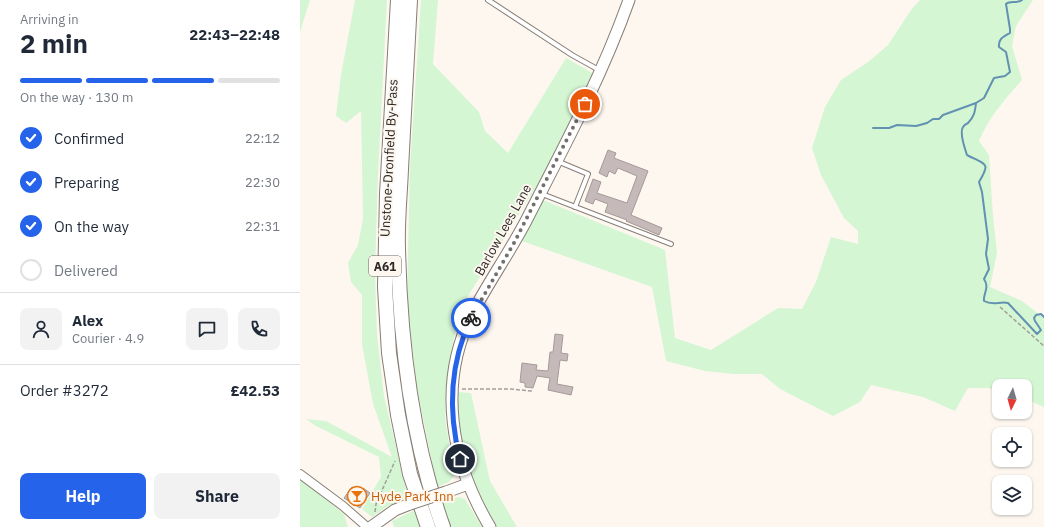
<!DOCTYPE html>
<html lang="en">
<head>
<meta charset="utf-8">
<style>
	body { margin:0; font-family:"IBM Plex Sans",sans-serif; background:#f2f2f3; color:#1f2937; height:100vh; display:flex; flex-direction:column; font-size:15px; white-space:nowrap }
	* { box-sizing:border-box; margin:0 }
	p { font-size:13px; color:#747a83 }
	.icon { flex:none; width:22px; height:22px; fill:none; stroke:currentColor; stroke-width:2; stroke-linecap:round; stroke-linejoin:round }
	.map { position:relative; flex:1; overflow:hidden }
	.drawer { display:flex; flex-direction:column; background:#fff; width:300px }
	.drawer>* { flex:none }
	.needle { width:26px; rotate:185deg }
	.fabs { position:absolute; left:692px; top:379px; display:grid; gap:8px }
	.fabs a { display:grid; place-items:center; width:40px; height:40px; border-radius:8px; background:#fff; box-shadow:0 1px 3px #0004; font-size:20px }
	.pin { position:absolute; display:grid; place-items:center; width:34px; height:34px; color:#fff; margin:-17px; border:2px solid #fff; border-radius:50%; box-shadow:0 1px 4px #0007 }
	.courier { position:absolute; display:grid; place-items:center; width:40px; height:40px; margin:-20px; border:3px solid #2563eb; border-radius:50%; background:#fff; color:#222; box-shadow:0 1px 5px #0007 }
	.headline em { font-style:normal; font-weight:800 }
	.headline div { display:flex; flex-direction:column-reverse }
	.headline { display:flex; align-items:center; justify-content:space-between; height:68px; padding:0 20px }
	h1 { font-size:26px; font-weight:800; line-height:30px }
	.bar { display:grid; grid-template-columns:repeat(4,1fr); gap:6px 4px; align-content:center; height:48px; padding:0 20px }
	.bar i { height:5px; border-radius:3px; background:#e0e1e3 }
	.bar .active { background:#2563eb }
	.bar p { grid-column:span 4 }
	.line { display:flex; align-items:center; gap:10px; padding:0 20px; border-top:1px solid #e0e1e3 }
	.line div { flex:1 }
	.round { display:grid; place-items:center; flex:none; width:42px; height:42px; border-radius:8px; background:#f2f2f3 }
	ol { padding:0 20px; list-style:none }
	li { display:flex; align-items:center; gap:12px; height:44px }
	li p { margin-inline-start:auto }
	li .icon { padding:4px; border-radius:50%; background:#2563eb; color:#fff; stroke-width:4 }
	li:last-child { color:#747a83 }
	li i { width:22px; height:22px; border:2px solid #e0e1e3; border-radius:50% }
	.primary-button { display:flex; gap:8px; margin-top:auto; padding:8px 20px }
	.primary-button a { flex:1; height:46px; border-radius:8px; background:#2563eb; color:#fff; font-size:16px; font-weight:800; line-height:46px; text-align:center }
	.primary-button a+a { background:#f2f2f3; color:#1f2937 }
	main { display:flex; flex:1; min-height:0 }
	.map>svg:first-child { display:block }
	.green { fill:#d4f6d3 }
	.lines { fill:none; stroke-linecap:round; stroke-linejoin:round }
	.stream { stroke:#6391b2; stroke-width:2 }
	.building { fill:#c6b9b9; stroke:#a69a99 }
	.lane-casing { stroke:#867e76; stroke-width:6 }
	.street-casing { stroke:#867e76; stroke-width:10 }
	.secondary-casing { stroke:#867e76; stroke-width:13 }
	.highway-casing { stroke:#867e76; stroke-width:16 }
	.path { stroke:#a49f99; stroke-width:1.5; stroke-dasharray:4 2; stroke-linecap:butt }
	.lane { stroke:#fff; stroke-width:4 }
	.street { stroke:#fff; stroke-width:8 }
	.secondary { stroke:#fff; stroke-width:11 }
	.highway { stroke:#fff; stroke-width:14 }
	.secondary-bridge-casing { stroke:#867e76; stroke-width:13; stroke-linecap:butt }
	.secondary-bridge { stroke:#fff; stroke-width:11 }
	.done { stroke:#74706b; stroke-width:4; stroke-dasharray:0 7.2 }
	.route { stroke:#2563eb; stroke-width:5 }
	.labels { text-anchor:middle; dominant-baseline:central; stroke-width:4; stroke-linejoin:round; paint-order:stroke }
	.shield { fill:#fef7f0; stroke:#6a6561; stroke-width:1 }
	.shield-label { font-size:12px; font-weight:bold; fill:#2a2724 }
	.street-label { font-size:13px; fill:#2a2724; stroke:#fef7f0 }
	.food-label { font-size:13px; fill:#c56008; stroke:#fef7f0; text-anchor:start }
</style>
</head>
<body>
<main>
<section class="drawer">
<div class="headline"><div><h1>2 min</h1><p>Arriving in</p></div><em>22:43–22:48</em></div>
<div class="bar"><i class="active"></i><i class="active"></i><i class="active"></i><i></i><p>On the way · 130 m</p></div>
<ol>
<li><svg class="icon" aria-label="check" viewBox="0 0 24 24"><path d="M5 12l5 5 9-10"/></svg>Confirmed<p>22:12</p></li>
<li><svg class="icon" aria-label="check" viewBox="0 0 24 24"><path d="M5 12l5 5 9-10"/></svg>Preparing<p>22:30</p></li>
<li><svg class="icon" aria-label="check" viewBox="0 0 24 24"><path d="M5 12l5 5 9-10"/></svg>On the way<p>22:31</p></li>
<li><i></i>Delivered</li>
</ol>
<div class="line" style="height:72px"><a class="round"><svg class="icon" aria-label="person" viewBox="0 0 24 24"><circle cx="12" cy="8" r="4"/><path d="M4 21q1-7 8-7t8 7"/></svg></a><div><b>Alex</b><p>Courier · 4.9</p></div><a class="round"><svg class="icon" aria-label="chat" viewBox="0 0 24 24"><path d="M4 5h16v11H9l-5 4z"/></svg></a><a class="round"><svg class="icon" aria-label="phone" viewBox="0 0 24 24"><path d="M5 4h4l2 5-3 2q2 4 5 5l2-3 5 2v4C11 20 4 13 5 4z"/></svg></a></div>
<div class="line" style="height:52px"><div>Order #3272</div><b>£42.53</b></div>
<div class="primary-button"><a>Help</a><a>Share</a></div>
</section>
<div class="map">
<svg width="744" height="527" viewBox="0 0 744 527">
	<rect width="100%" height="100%" fill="#fef7f0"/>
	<g class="green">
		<polygon points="0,0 10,0 0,32"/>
		<polygon points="55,0 87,0 78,173 75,272 77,335 84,396 108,498 88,506 72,517 62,509 81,477 79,457 16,426 6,419 26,421 92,457 73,404 62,344 62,295 51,282 48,263 58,245 63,219 61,111 46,123 36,116 41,75"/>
		<polygon points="121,0 138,0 133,64 179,112 185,131 208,153 266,58 294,74 248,168 160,309 152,347 146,386 145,418 154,476 149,482 137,487 116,383 107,298 110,166"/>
		<path d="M620,0h113l-17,26 -4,20 10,34c-17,19 -33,37 -43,61l10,14 4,61 4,37 -7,34 32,14 22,17v89l-19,-8v-13h-26v5l-11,-3h-20l-13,23 -32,-14 -52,-12 -11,17 -27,14 -53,-27 -18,-15h-29l-28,-3 -39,-10 -14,-74 -130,-46 21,-41 122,50 10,88 36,12 67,-42 24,1 14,-27 15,-45 27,7v-13l-14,-13 -23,-43 -9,-27 13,-41 16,-27 27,-18 20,-17 23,-35z"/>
		<path d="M157,392l14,1 19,88 27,46h-20c-12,-22 -24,-43 -32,-67 -7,-22 -8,-45 -8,-68z"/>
		<polygon points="0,479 44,514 48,527 0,527"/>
		<polygon points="159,497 165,499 182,527 149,527 141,502"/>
		<polygon points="115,510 122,527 94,527 92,521"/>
	</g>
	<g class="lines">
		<g class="stream">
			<path d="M722,0c-5,4 -12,0 -16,4l4,25v4c-7,4 -12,6 -11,14l7,5 4,20 -5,4 -11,2 -10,20 -8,5c-1,9 -2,14 -8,20 -2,1 -4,2 -5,4 -4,6 2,22 4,28 19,10 24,7 12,27l3,10 6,47 -2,15 3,15 -5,10c6,9 -1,14 0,22 9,5 16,0 24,2l29,31 4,-4 -6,-9 -1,-3 2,-3 5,-1 3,3"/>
			<polyline points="573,128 589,128 597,125 616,126 627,123 633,119 639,119 643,115 676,103"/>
		</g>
	</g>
	<g class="building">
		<polygon points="308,150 316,153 314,158 348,171 331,215 362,228 359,235 326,221 327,220 305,212 308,204 295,199 293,204 285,201 293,179 301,182 297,193 327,203 337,176 318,168 315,174 309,171 307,177 299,173"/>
		<polygon points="255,334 263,335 261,353 268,354 267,361 260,360 257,384 273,387 271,395 248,390 250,378 237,376 233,388 225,387 225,383 220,382 222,363 237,365 236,370 248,371 250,352 253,352"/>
		<polygon points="52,487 60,492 63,488 70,493 60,508 44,498"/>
	</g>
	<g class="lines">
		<g class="lane-casing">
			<g id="lane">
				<polyline points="188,0 272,55 299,70"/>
				<polyline points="257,161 288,174 275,207"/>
				<polyline points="242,194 371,244"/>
			</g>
		</g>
		<g class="street-casing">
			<polyline id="street" points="0,474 43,506 67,527"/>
		</g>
		<g class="secondary-casing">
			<g id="secondary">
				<polyline points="146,492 168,484"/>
				<polyline points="71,527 95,510 110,504"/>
				<path d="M190,527c-39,-65 -53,-143 -18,-213 17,-33 38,-62 55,-95 37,-72 75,-143 102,-219"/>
			</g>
		</g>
		<g class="highway-casing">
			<g id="highway">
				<polyline points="98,0 87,194 85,287 89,353 98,415 110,474 128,527"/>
				<path d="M110,0c-3,56 -6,113 -9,169 -1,26 -4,53 -3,79 2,94 13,190 45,279"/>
			</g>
		</g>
		<g class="path">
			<polyline points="700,307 744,346"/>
			<polyline points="162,389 210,389 232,391"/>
			<polyline points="75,512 76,504 95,461"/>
		</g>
		<use href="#lane" class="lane"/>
		<use href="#street" class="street"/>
		<use href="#secondary" class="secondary"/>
		<use href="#highway" class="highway"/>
		<g class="secondary-bridge-casing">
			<polyline id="secondary-bridge" points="110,504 146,492"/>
		</g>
		<use href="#secondary-bridge" class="secondary-bridge"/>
	</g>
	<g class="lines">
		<polyline class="done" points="171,318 214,243 285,104"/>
		<path class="route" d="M160,459c-12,-47 -10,-96 11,-141"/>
	</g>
	<defs>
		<g id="bar-ring" transform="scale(1)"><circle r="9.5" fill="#fef7f0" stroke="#e8710a" stroke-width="1.5"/><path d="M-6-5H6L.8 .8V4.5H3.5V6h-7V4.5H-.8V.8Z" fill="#e8710a"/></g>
	</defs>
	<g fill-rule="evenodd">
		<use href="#bar-ring" x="57" y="496"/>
	</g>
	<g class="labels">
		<rect class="shield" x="69" y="256" width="32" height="20" rx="3"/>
		<g class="shield-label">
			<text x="85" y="266">A61</text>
		</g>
		<g class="street-label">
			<text transform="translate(89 158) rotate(-87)">Unstone-Dronfield By-Pass</text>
			<text transform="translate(203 230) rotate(-61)">Barlow Lees Lane</text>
		</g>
		<g class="food-label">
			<text x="71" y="496">Hyde Park Inn</text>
		</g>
	</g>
</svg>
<div class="fabs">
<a><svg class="needle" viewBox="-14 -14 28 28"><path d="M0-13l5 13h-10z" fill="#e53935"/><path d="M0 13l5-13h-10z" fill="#747a83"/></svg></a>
<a><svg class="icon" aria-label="locate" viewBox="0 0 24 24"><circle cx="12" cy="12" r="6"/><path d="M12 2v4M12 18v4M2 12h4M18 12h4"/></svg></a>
<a><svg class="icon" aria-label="layers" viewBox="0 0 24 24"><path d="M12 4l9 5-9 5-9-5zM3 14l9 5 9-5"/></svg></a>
</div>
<div class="pin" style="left:285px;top:104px;background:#ea580c"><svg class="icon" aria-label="bag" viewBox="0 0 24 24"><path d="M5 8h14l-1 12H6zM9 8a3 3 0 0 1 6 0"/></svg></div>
<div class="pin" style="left:160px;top:459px;background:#1f2937"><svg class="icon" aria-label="home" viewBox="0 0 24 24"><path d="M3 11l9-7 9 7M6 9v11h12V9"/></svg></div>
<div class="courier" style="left:171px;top:318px"><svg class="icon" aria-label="bike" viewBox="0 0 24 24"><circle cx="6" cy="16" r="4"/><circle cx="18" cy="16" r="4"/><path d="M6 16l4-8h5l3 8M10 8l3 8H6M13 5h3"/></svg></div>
</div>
</main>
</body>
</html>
